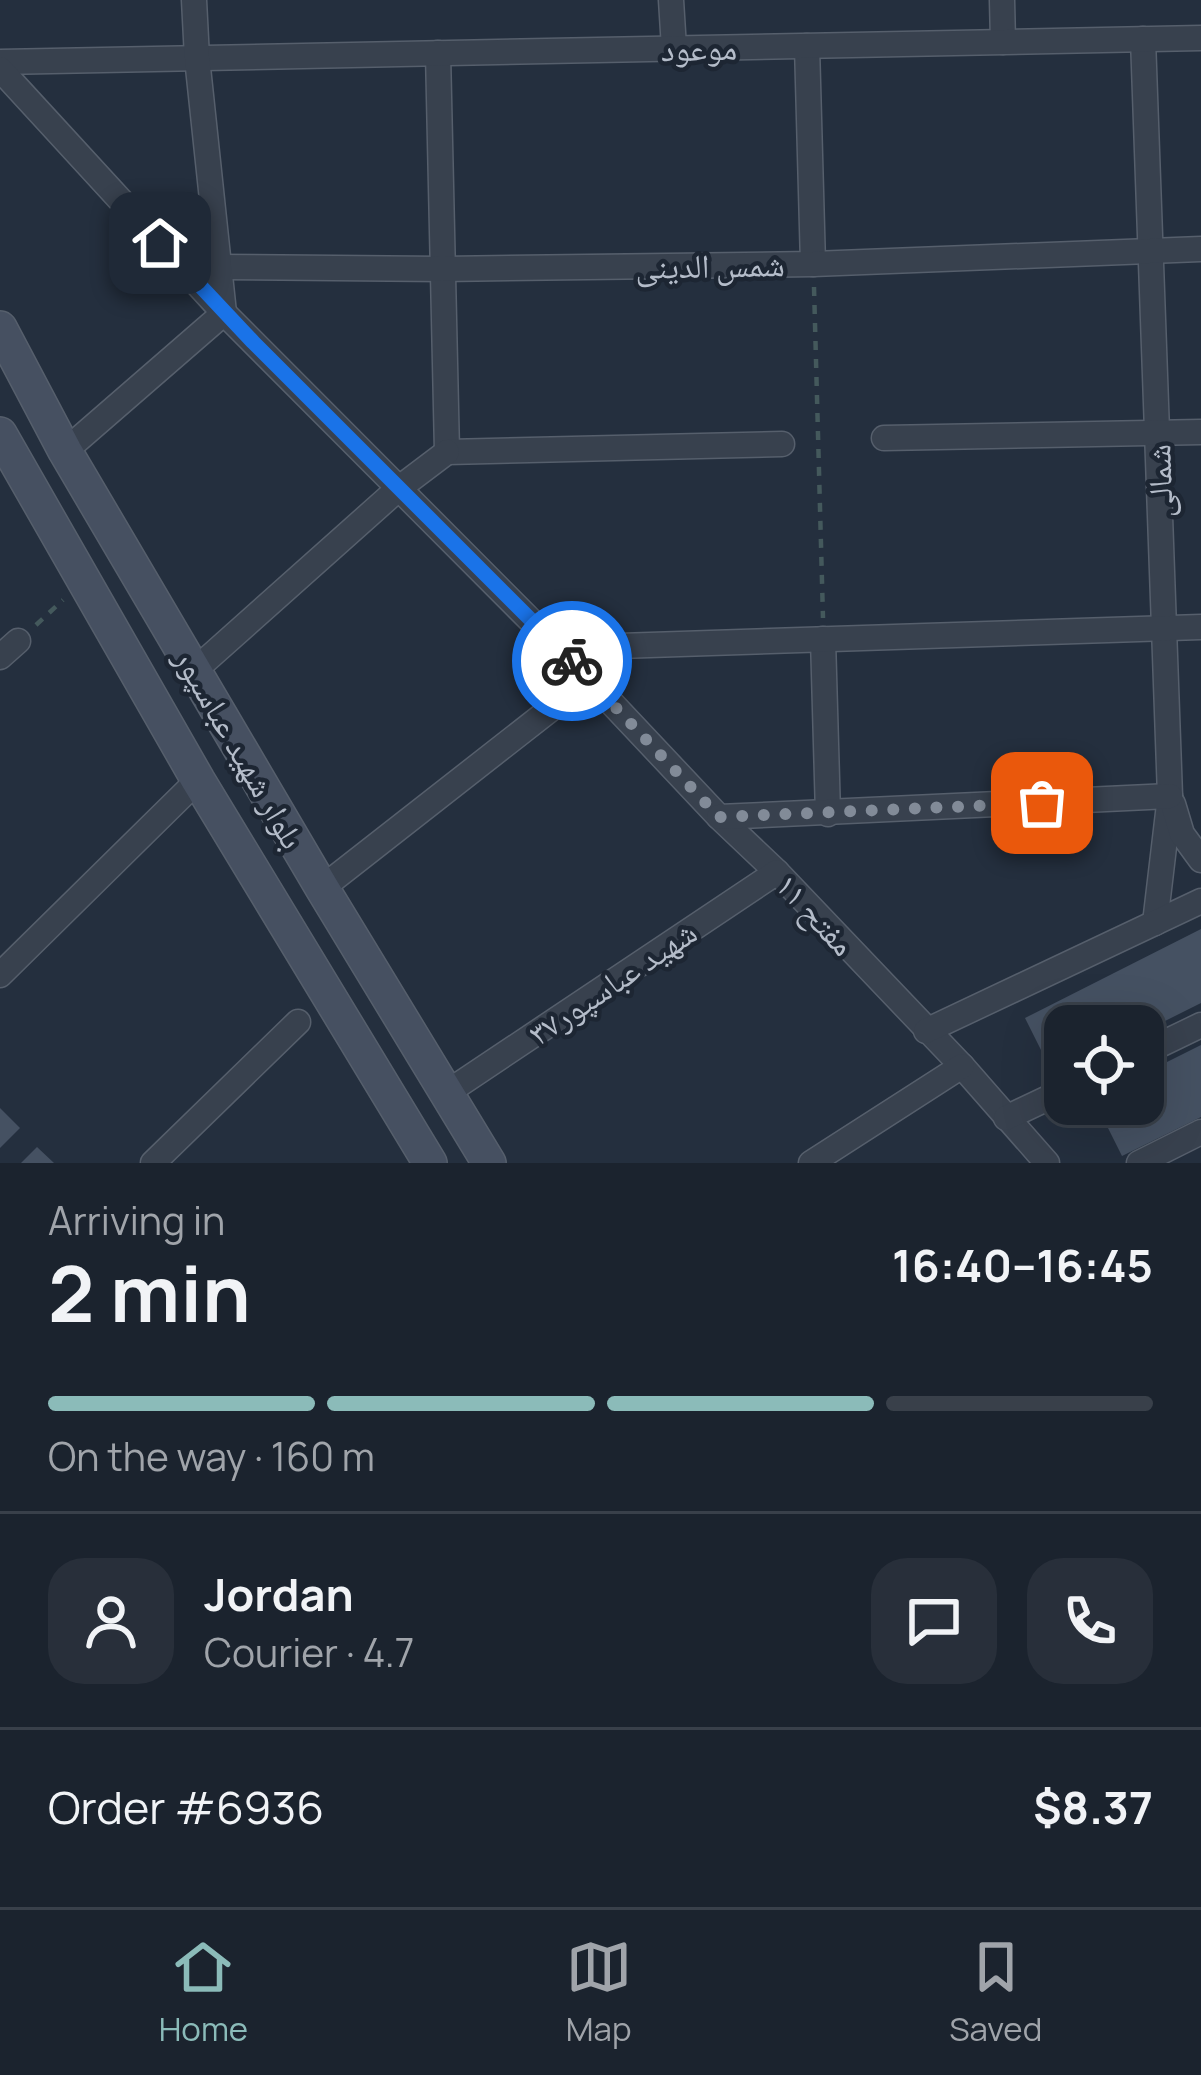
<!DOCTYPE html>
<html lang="en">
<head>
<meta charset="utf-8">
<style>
	body { margin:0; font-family:Manrope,"Noto Naskh Arabic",sans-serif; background:#282f3a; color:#f1f3f6; height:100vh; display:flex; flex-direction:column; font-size:45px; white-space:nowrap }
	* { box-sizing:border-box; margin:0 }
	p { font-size:39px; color:#a0a4aa }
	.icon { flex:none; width:66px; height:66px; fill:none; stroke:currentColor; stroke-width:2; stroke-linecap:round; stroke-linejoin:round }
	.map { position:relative; height:1163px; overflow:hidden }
	.side { display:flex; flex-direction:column; background:#1b232e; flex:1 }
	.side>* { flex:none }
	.tools { position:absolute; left:1044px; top:1005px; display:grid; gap:24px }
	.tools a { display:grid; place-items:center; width:120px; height:120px; border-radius:24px; background:#1b232e; box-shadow:0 12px 48px #0002,0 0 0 3px #39404a; font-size:60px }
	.pin { position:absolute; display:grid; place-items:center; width:102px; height:102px; color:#fff; margin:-51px; border-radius:24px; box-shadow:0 6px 18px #0006 }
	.courier { position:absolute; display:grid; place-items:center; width:120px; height:120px; margin:-60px; border:9px solid #1a73e8; border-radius:50%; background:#fff; color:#222; box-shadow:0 3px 15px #0007 }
	.head em { font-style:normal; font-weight:700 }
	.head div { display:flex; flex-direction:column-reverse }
	.head { display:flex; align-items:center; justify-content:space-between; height:204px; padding:0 48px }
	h1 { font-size:78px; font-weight:700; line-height:90px }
	.bar { display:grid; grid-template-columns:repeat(4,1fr); gap:18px 12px; align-content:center; height:144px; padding:0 48px }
	.bar i { height:15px; border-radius:9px; background:#39404a }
	.bar .selected { background:#8bbbb9 }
	.bar p { grid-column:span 4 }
	.line { display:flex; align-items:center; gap:30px; padding:0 48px; border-top:3px solid #39404a }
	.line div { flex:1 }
	.round { display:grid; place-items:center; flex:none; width:126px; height:126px; border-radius:36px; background:#282f3a }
	.dock { display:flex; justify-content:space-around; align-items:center; height:168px; border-top:3px solid #39404a; background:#1b232e; font-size:33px; color:#a0a4aa }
	.dock a { display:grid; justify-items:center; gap:6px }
	.dock .selected { color:#8bbbb9 }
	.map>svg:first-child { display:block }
	.building { fill:#455162 }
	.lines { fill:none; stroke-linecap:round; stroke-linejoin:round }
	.street-casing { stroke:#565f6c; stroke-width:27 }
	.secondary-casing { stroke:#565f6c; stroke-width:36 }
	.path { stroke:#44595c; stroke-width:4.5; stroke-dasharray:9 9; stroke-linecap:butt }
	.street { stroke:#38414e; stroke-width:24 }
	.secondary { stroke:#465061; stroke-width:33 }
	.done { stroke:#828b98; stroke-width:12; stroke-dasharray:0 21.6 }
	.route { stroke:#1a73e8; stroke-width:15 }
	.labels { text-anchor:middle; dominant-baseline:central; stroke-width:9; stroke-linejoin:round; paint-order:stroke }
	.street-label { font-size:33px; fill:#b4bcc9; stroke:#1d2633 }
</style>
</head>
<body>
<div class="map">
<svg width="1201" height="1163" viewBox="0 0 1201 1163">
	<rect width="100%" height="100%" fill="#242f3e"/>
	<g class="building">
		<polygon points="1201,929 1201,1003 1143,1032 1143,1026 1065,1026 1065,1071 1054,1076 1025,1018"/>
		<polygon points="1201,1045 1201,1117 1122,1156 1096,1104 1143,1104 1143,1074"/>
		<polygon points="0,1108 20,1128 0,1148"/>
		<polygon points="37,1147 54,1163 21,1163"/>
	</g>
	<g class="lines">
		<g class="street-casing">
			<g id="street">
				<polyline points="671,0 674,48"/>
				<polyline points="1002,0 1003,42"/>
				<polyline points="1143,39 1170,796 1155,923"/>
				<polyline points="807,46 813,264"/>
				<polyline points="438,53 447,452"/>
				<polyline points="0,62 1201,38"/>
				<polyline points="0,69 224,313 589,679 719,817 777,872 962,1066 1047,1163"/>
				<polyline points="219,267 443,269 813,264 1201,249"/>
				<polyline points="884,438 1201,432"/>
				<polyline points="65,451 224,313 197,58 194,0"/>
				<polyline points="447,452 782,444"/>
				<polyline points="823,639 828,814"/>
				<polyline points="558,648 1201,627"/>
				<polyline points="0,657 18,641"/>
				<polyline points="195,670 398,489 447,452"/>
				<polyline points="1173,804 1182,834 1201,860"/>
				<polyline points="719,817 1170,796"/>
				<polyline points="322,888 589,679"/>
				<polyline points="0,975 198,780"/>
				<polyline points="926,1031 1201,901"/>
				<polyline points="1143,1053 1201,1025"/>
				<polyline points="448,1092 777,872"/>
				<polyline points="1006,1118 1065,1090"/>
				<polyline points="153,1163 298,1022"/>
				<polyline points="811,1163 962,1066"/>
				<polyline points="1139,1163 1201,1132"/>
			</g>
		</g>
		<g class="secondary-casing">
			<g id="secondary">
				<polyline points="0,328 65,451 322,888 489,1163"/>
				<polyline points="0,434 198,780 430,1163"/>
			</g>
		</g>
		<g class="path">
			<polyline points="814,287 823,618"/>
			<polyline points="36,625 63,600"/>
		</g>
		<use href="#street" class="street"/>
		<use href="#secondary" class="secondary"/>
	</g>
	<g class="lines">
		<polyline class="done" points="572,661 719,817 1042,803"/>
		<polyline class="route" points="160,243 253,342 572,661"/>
	</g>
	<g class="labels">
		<g class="street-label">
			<text transform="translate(699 48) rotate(-1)">موعود</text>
			<text transform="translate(710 265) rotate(-1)">شمس الدینی</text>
			<text transform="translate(1159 481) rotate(-92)">شمالی</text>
			<text transform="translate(240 748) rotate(60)">بلوار شهید عباسپور</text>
			<text transform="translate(816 914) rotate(47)">مفتح ۱۱</text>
			<text transform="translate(612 982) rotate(-34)">شهید عباسپور۳۷</text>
		</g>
	</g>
</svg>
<div class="tools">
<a><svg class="icon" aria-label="locate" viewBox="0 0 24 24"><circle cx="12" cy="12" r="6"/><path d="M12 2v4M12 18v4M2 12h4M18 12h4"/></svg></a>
</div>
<div class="pin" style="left:1042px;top:803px;background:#ea580c"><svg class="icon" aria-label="bag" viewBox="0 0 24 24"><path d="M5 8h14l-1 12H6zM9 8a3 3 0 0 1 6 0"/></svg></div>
<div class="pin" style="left:160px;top:243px;background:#1f2937"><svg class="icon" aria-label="home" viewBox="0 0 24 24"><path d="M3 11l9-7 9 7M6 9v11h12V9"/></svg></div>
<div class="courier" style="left:572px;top:661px"><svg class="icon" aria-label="bike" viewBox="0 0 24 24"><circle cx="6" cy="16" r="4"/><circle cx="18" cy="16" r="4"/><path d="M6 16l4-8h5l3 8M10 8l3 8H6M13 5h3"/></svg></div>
</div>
<section class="side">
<div class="head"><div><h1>2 min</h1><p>Arriving in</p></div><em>16:40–16:45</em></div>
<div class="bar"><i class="selected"></i><i class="selected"></i><i class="selected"></i><i></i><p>On the way · 160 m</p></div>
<div class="line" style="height:216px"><a class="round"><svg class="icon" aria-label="person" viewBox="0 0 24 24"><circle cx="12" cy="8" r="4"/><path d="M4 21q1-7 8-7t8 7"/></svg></a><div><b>Jordan</b><p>Courier · 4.7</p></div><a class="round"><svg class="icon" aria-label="chat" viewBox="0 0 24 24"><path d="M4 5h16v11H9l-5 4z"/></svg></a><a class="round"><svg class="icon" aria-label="phone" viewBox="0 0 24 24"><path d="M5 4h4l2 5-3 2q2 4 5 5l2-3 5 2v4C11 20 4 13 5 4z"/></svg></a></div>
<div class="line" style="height:156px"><div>Order #6936</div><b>$8.37</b></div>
</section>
<nav class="dock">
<a class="selected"><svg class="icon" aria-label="home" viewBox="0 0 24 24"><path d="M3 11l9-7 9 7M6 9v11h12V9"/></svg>Home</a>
<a><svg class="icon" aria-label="map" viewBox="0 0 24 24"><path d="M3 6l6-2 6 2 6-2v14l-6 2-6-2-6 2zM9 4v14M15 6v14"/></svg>Map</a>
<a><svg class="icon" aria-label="saved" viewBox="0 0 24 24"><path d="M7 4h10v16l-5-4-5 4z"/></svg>Saved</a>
</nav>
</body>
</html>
